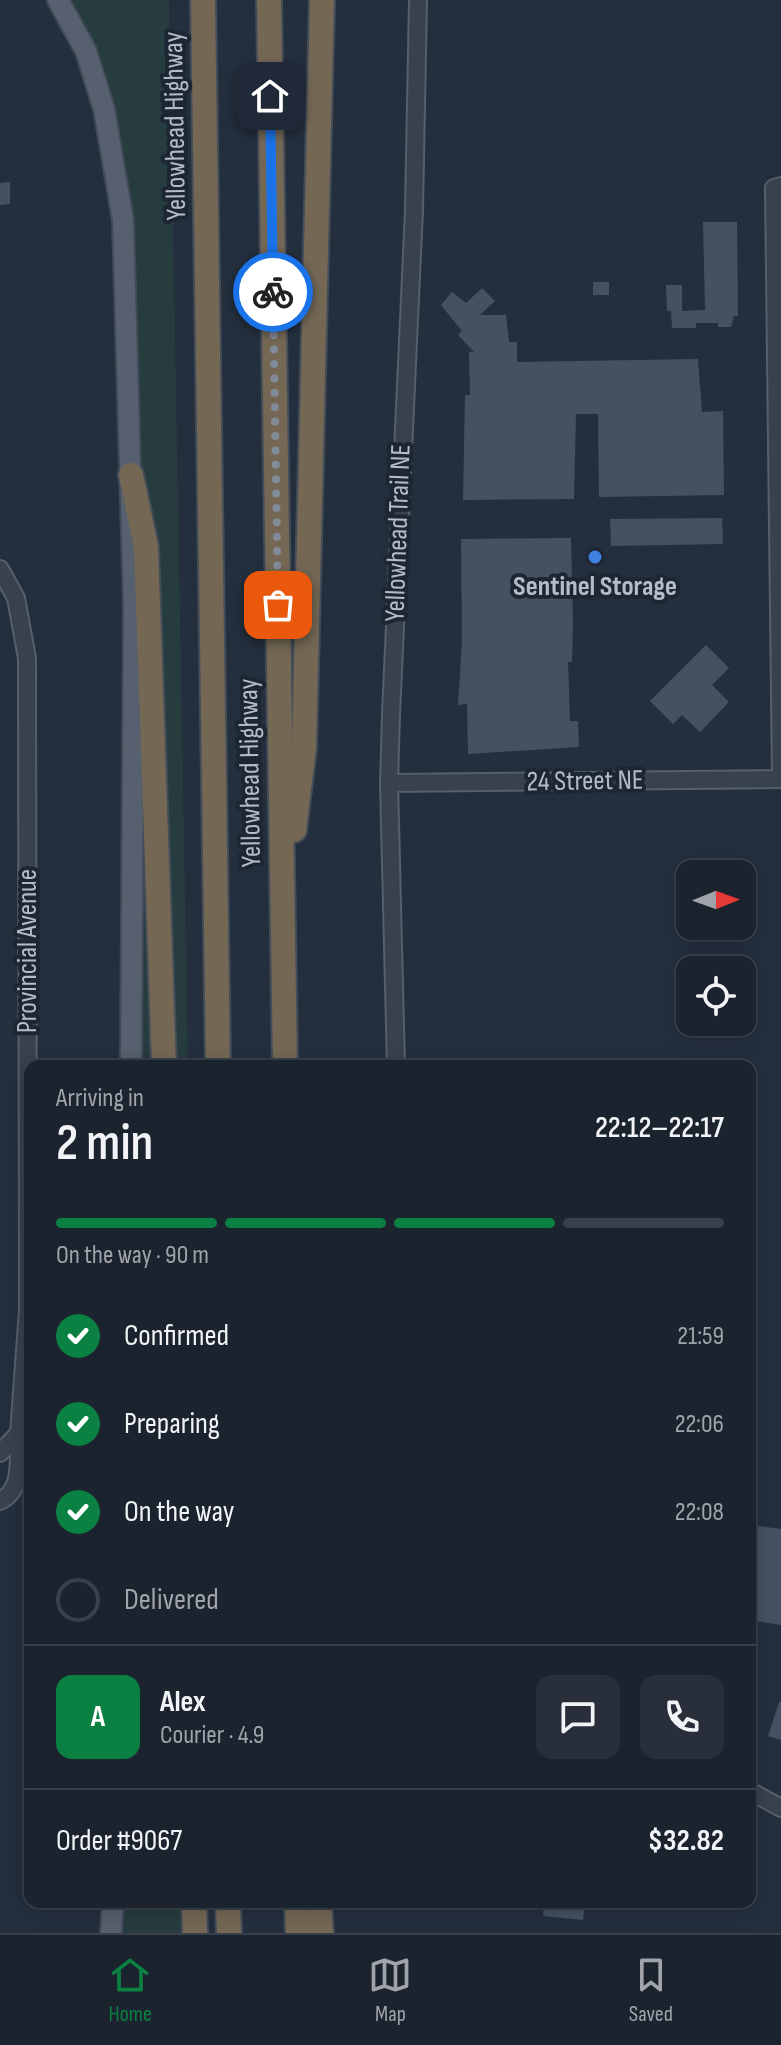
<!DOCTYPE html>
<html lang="en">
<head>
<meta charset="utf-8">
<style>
	body { margin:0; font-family:"Sofia Sans Condensed",sans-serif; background:#282f3a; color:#f1f3f6; height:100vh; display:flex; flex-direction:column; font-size:30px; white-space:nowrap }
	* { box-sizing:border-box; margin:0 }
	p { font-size:26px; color:#a0a4aa }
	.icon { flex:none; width:44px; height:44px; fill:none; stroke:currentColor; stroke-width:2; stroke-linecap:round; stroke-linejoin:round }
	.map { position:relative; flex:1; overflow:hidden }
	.details { position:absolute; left:24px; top:1060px; width:732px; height:848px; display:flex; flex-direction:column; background:#1b232e; border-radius:16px; box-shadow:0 4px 20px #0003,0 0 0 2px #39404a }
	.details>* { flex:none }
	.needle { width:52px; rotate:89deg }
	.controls { position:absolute; left:676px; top:860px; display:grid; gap:16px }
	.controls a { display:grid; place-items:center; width:80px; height:80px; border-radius:16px; background:#1b232e; box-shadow:0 4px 20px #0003,0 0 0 2px #39404a; font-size:40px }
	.pin { position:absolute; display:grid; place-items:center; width:68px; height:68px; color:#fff; margin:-34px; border-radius:16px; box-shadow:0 4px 12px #0006 }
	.courier { position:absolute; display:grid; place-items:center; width:80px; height:80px; margin:-40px; border:6px solid #1a73e8; border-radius:50%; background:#fff; color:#222; box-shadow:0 2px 10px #0007 }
	.overview em { font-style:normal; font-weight:600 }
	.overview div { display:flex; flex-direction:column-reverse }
	.overview { display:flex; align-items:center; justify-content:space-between; height:136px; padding:0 32px }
	h1 { font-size:52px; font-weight:600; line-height:60px }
	.bar { display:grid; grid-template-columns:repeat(4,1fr); gap:12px 8px; align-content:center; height:96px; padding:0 32px }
	.bar i { height:10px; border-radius:6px; background:#39404a }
	.bar .active { background:#0b8043 }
	.bar p { grid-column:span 4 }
	.line { display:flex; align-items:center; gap:20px; padding:0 32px; border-top:2px solid #39404a }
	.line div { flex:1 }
	.round { display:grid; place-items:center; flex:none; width:84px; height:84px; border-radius:16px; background:#282f3a }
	ol { padding:0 32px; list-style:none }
	li { display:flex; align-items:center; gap:24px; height:88px }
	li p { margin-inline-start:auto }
	li .icon { padding:8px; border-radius:50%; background:#0b8043; color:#fff; stroke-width:4 }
	li:last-child { color:#a0a4aa }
	li i { width:44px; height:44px; border:4px solid #39404a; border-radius:50% }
	.tabs { display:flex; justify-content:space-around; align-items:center; height:112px; border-top:2px solid #39404a; background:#1b232e; font-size:22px; color:#a0a4aa }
	.tabs a { display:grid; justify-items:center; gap:4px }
	.tabs .active { color:#0b8043 }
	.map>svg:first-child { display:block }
	.green { fill:#263c3f }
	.building { fill:#455162 }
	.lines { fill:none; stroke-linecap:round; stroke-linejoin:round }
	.minor-casing { stroke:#565f6c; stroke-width:20 }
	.major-casing { stroke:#414a57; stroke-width:24 }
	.highway-casing { stroke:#434c59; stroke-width:28 }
	.minor { stroke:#38414e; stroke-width:16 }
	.major { stroke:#56606e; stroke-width:20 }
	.highway { stroke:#746855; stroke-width:24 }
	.done { stroke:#828b98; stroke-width:8; stroke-dasharray:0 14.4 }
	.route { stroke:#1a73e8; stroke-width:10 }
	.shop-dot { fill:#3f7fe0; stroke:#1d2633; stroke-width:3 }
	.labels { text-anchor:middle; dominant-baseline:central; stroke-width:8; stroke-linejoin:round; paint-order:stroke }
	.street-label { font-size:28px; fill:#b4bcc9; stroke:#1d2633 }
	.poi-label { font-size:28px; font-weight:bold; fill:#b4bcc9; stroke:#1d2633 }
</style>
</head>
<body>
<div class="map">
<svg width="781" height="1933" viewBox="0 0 781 1933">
	<rect width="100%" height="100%" fill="#242f3e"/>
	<g class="green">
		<polygon points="66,0 169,0 188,1066 174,1066 141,457 133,220 115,123"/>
		<polygon points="145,871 152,1066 141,1066"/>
		<polygon points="121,1902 181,1902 182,1933 118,1933"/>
	</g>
	<g class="building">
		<polygon points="10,182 10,204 0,205 0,183"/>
		<polygon points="703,222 737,222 738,316 734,316 731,327 718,327 718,323 696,323 696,328 672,328 671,311 667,311 666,285 682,285 682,311 705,310"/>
		<rect x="593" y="282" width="16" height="13"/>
		<polygon points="482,288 495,301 480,315 506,315 509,342 517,342 517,362 698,359 702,412 723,411 724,495 599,497 598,414 576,414 574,499 463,500 465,395 470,395 469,352 474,352 458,335 462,331 441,305 452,292 466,303"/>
		<polygon points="722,518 723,544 611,546 610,519"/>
		<polygon points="571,538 573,622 572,662 568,662 570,721 578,721 579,747 468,754 467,704 458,705 462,643 461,539"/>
		<polygon points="706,645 729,668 712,685 729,702 700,732 682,715 673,724 650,701"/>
		<polygon points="750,1525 781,1529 781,1625 750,1620"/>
		<polygon points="779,1702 781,1702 781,1740 768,1736"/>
		<polygon points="544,1902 585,1902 583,1920 543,1916"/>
	</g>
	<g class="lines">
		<g class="minor-casing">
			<g id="minor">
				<polyline points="781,186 774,188 781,779"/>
				<polyline points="0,569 16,598 27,658 28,1309 19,1433"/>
				<polyline points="389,783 781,779"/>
				<polyline points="396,1066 389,783 391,714 414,210 418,0"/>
				<path d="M0,1453l19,-20c-1,23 5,57 -19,68"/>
				<polyline points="750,1791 781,1808"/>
			</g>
		</g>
		<g class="major-casing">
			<g id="major">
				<polyline points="58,0 86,51 104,109 123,220 134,606 131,1066"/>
				<polyline points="111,1933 113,1902"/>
			</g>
		</g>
		<g class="highway-casing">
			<g id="highway">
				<polyline points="203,0 218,1066"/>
				<polyline points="269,0 285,1066"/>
				<polyline points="131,475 146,546 164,1066"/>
				<polyline points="294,830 304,748 322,0"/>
				<polyline points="194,1902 195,1933"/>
				<polyline points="228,1902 229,1933"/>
				<polyline points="297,1902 298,1933"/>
				<polyline points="319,1902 321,1933"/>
			</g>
		</g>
		<use href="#minor" class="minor"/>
		<use href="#major" class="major"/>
		<use href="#highway" class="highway"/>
	</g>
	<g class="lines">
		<polyline class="done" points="273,292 278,605"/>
		<polyline class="route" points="270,96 273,292"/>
	</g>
	<circle class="shop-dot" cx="595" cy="557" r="8"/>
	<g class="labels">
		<g class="street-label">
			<text transform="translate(175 126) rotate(-91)">Yellowhead Highway</text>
			<text transform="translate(398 533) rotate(-88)">Yellowhead Trail NE</text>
			<text transform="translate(250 773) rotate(-91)">Yellowhead Highway</text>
			<text transform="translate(585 781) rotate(-1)">24 Street NE</text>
			<text transform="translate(27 951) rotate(-90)">Provincial Avenue</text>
		</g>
		<g class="poi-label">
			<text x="595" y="586">Sentinel Storage</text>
		</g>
	</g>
</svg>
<div class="controls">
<a><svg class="needle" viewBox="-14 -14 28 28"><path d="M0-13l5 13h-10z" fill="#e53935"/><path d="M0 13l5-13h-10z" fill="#a0a4aa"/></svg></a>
<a><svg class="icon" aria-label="locate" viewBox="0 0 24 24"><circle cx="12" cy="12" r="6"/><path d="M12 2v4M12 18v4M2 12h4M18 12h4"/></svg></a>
</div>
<div class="pin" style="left:278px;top:605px;background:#ea580c"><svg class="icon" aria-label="bag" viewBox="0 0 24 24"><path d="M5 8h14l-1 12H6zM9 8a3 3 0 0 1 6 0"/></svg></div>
<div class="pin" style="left:270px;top:96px;background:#1f2937"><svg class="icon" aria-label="home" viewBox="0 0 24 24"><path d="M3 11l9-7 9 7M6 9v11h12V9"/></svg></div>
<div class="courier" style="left:273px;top:292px"><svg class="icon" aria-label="bike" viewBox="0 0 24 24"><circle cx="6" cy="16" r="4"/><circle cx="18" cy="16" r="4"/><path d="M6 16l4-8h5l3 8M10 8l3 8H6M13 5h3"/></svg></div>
<section class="details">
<div class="overview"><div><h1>2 min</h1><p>Arriving in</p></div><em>22:12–22:17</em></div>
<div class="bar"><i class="active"></i><i class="active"></i><i class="active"></i><i></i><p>On the way · 90 m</p></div>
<ol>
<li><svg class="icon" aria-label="check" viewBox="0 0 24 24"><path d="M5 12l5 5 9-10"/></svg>Confirmed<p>21:59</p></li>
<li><svg class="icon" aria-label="check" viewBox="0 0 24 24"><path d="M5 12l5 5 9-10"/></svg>Preparing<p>22:06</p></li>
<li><svg class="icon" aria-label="check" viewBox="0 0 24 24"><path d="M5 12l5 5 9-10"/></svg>On the way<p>22:08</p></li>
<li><i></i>Delivered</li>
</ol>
<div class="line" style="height:144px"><b class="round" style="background:#0b8043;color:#fff">A</b><div><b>Alex</b><p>Courier · 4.9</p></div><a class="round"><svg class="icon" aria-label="chat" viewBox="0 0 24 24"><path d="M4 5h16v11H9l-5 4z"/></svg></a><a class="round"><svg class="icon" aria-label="phone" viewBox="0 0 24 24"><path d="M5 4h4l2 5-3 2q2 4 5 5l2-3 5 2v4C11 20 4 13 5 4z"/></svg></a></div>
<div class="line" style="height:104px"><div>Order #9067</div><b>$32.82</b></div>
</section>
</div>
<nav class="tabs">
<a class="active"><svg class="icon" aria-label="home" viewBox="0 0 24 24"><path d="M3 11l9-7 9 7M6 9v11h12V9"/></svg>Home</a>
<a><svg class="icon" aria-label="map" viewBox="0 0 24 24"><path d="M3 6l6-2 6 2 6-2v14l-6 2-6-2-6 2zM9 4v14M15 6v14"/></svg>Map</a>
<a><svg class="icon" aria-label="saved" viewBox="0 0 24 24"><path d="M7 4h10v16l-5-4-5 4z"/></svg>Saved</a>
</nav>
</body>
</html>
